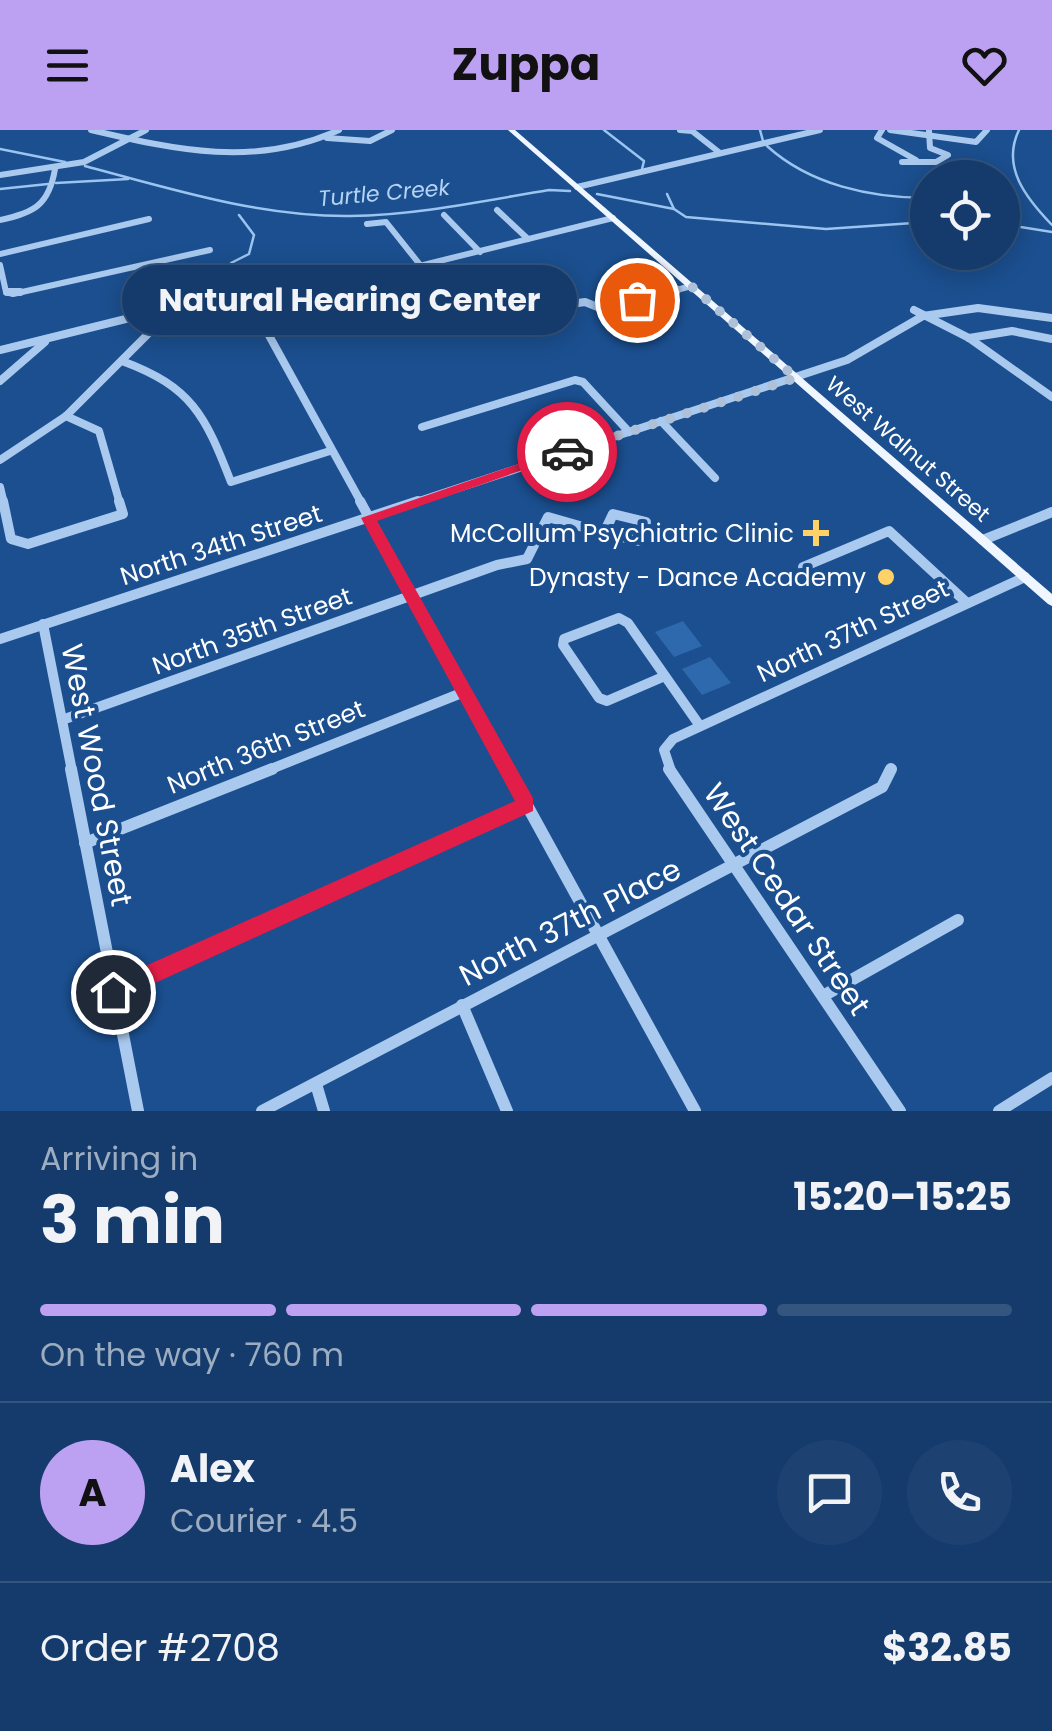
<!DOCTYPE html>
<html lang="en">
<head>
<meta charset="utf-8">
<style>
	body { margin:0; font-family:Poppins,sans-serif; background:#1d4271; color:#f1f3f6; height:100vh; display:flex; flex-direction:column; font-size:38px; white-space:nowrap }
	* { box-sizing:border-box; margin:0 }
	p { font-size:32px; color:#9dadc1 }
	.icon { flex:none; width:55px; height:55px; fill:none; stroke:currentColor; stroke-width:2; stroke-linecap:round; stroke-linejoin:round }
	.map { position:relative; height:981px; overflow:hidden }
	.drawer { display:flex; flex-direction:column; background:#143b6b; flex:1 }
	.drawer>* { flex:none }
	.tools { position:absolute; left:910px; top:30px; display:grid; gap:20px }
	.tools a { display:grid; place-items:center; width:110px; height:110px; border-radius:50%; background:#143b6b; box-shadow:0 5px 25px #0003,0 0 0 2px #33557e; font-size:50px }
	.pin { position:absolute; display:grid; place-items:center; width:85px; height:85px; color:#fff; margin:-42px; border:5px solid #fff; border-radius:50%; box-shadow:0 2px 10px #0007 }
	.courier { position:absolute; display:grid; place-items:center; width:100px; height:100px; margin:-50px; border:8px solid #e11d48; border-radius:50%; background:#fff; color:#222; box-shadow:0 2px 12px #0007 }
	.bubble { position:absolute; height:70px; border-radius:35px; background:#143b6b; box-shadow:0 5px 25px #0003,0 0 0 2px #33557e; font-size:32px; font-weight:700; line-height:70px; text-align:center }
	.head em { font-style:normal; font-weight:700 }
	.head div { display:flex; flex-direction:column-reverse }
	.head { display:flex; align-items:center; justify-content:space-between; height:170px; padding:0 40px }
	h1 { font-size:65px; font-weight:700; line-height:75px }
	.bar { display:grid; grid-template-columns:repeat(4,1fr); gap:15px 10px; align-content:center; height:120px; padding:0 40px }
	.bar i { height:12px; border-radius:8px; background:#33557e }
	.bar .current { background:#bca0f2 }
	.bar p { grid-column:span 4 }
	.line { display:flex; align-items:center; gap:25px; padding:0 40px; border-top:2px solid #33557e }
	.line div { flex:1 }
	.round { display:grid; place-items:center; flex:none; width:105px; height:105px; border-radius:52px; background:#1d4271 }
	header { display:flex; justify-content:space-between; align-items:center; height:130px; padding:0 40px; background:#bca0f2; color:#111; font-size:45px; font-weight:700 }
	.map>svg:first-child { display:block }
	.green { fill:#2e69ad }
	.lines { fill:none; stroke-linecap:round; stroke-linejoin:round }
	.stream { stroke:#9cc4f0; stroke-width:2.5 }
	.minor-far3 { stroke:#a9c9ee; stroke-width:6 }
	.minor-far2 { stroke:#a9c9ee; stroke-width:8 }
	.minor-far1 { stroke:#a9c9ee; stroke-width:10 }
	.minor { stroke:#a9c9ee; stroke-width:12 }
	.major { fill:#f0f6ff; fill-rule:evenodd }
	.route { fill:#e11d48 }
	.done { stroke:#afc1d8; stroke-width:10; stroke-dasharray:0 18 }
	.poi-dot { fill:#ffd166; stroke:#1b4f8f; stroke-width:4 }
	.labels { text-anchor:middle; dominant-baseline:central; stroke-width:8; stroke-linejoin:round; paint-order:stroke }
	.far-water-label { font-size:22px; font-style:italic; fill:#b5d3f5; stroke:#1b4f8f }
	.far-street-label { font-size:22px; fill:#fff; stroke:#1b4f8f }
	.poi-label { font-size:25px; fill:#fff; stroke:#1b4f8f; text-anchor:end }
	.street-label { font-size:25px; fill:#fff; stroke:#1b4f8f }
	.near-street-label { font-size:30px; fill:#fff; stroke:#1b4f8f }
</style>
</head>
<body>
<header><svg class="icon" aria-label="menu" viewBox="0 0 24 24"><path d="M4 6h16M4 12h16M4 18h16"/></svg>Zuppa<svg class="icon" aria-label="heart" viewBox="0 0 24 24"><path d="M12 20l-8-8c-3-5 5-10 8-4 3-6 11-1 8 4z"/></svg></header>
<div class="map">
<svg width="1052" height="981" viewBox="0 0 1052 981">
	<rect width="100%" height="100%" fill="#1b4f8f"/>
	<g class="green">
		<polygon points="683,491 702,516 674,527 655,502"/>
		<polygon points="710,527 731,553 702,565 682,539"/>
	</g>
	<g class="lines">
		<g class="stream">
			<polyline points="604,0 644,31 642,39"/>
			<polyline points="760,0 763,11"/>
			<path d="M1019,0c-18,37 7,68 33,95"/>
			<path d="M767,16c43,39 104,52 161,52"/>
			<polyline points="0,19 65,32"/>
			<path d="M85,36c86,23 175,51 265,50 67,-1 133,-15 199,-26l21,1"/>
			<polyline points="56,53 128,49"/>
			<polyline points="0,59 48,54"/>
			<polyline points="597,64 674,79 686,87 826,99 928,92"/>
			<polyline points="667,64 674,79"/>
			<polyline points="1002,94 1052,102"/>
			<polyline points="231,133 249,124 254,105 239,85"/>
			<polyline points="135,156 138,174"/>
		</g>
		<g class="minor-far3">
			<path d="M91,0c85,20 165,38 248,0"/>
			<polyline points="680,0 692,1 720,23"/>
			<polyline points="882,0 877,8 916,30"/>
			<polyline points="890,0 976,12 987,0"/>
			<polyline points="327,8 370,11 392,0"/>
			<polyline points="902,32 936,32 948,25 930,18 929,1"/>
			<polyline points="0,45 84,32 146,0"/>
			<polyline points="577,57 820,0"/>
			<polyline points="497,80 528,109"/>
			<polyline points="444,85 480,122"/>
			<path d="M0,90c34,-7 49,-15 55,-51"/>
			<polyline points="367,94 386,92 421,136"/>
			<polyline points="0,124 149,89"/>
			<polyline points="0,135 6,162 13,164 210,120"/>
			<polyline points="243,158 247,165"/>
			<polyline points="302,165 613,88"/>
			<polyline points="659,165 691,156"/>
		</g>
		<g class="minor-far2">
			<polyline points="7,162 20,162"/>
			<polyline points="245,162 362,374"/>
			<polyline points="914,180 969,208 1052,267"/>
			<polyline points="514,196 571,174 585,172 605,180 668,162"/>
			<polyline points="969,208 1012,201 1052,209"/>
			<polyline points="0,220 162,180 253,177 312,162"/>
			<path d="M122,231c70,26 83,54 109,121l99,-31"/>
			<polyline points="0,251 45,212"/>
			<polyline points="66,286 99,301 120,374"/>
			<polyline points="661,291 715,348"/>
			<polyline points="422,297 575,250 583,252 629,302"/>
			<polyline points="0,330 66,286 157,195 162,180"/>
			<polyline points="0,357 4,374"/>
			<polyline points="410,374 847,230 923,186 978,178 1052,188"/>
		</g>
		<g class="minor-far1">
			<polyline points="3,371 11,409 28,414 123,384 119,371"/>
			<polyline points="360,371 508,641"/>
			<polygon points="613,384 646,392 639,411 604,403"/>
			<polyline points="983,410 1052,382"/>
			<polyline points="803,437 889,401 967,473"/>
			<polyline points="43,494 72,641"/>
			<polyline points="0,509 418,371"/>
			<polyline points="665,546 607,571 599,568 563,515 564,509 619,488 628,493 700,596"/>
			<polyline points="62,590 497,435 527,429 548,387 604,403"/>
			<polyline points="266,641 464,562"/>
			<polyline points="671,641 664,620 673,609 1025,447"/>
		</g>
		<g class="minor">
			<polyline points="71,639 138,981"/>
			<polyline points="507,639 695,981"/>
			<polyline points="669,639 900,981"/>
			<polyline points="85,713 272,639"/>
			<polyline points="113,862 527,674"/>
			<polyline points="823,866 958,790"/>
			<polyline points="462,875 507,981"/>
			<polyline points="316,954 324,981"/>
			<polyline points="262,981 882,657 891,639"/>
			<polyline points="999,981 1052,948"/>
		</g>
		<polygon class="major" points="508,0 515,0 1052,464 1052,476 1048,474"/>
	</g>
	<polygon class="route" points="562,319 574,322 377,391 533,668 533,681 120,869 105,869 105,854 515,671 361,388"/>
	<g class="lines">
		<polyline class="done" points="567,322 796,248 691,156 637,170"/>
	</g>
	<g class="poi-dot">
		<path d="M811 388h10v10h10v10h-10v10h-10v-10h-10v-10h10z"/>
		<circle cx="886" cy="447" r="10"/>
	</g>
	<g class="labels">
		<g class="far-water-label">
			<text transform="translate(384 63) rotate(-5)">Turtle Creek</text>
		</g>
		<g class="far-street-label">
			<text transform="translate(908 319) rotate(41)">West Walnut Street</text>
		</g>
		<g class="poi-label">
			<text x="794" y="403">McCollum Psychiatric Clinic</text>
			<text x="866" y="447">Dynasty - Dance Academy</text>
		</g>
		<g class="street-label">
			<text transform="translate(221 415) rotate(-18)">North 34th Street</text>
			<text transform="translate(252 501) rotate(-20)">North 35th Street</text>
			<text transform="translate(853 501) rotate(-25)">North 37th Street</text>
			<text transform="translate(266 617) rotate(-22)">North 36th Street</text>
		</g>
		<g class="near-street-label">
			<text transform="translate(97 645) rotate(79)">West Wood Street</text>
			<text transform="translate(787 769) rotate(56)">West Cedar Street</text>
			<text transform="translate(570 792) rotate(-27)">North 37th Place</text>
		</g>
	</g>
</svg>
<div class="tools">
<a><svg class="icon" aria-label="locate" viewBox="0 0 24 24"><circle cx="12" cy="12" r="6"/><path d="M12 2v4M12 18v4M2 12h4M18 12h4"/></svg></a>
</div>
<div class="pin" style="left:637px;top:170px;background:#ea580c"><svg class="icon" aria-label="bag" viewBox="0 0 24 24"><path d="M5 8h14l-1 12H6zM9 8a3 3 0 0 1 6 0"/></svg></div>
<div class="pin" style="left:113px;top:862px;background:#1f2937"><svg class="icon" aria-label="home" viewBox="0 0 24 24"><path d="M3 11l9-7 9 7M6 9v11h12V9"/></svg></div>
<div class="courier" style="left:567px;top:322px"><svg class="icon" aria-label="car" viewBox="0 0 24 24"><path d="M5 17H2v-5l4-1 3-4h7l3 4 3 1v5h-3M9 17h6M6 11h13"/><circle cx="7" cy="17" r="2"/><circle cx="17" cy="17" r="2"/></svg></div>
<div class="bubble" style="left:122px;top:135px;width:455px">Natural Hearing Center</div>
</div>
<section class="drawer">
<div class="head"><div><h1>3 min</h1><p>Arriving in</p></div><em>15:20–15:25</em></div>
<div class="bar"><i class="current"></i><i class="current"></i><i class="current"></i><i></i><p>On the way · 760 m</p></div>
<div class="line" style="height:180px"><b class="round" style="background:#bca0f2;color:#111">A</b><div><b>Alex</b><p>Courier · 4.5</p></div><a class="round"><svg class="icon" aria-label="chat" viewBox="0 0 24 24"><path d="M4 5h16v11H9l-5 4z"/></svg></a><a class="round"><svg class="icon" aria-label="phone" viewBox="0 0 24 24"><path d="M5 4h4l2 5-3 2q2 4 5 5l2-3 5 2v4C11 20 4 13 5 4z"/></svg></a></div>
<div class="line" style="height:130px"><div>Order #2708</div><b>$32.85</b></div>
</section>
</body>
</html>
